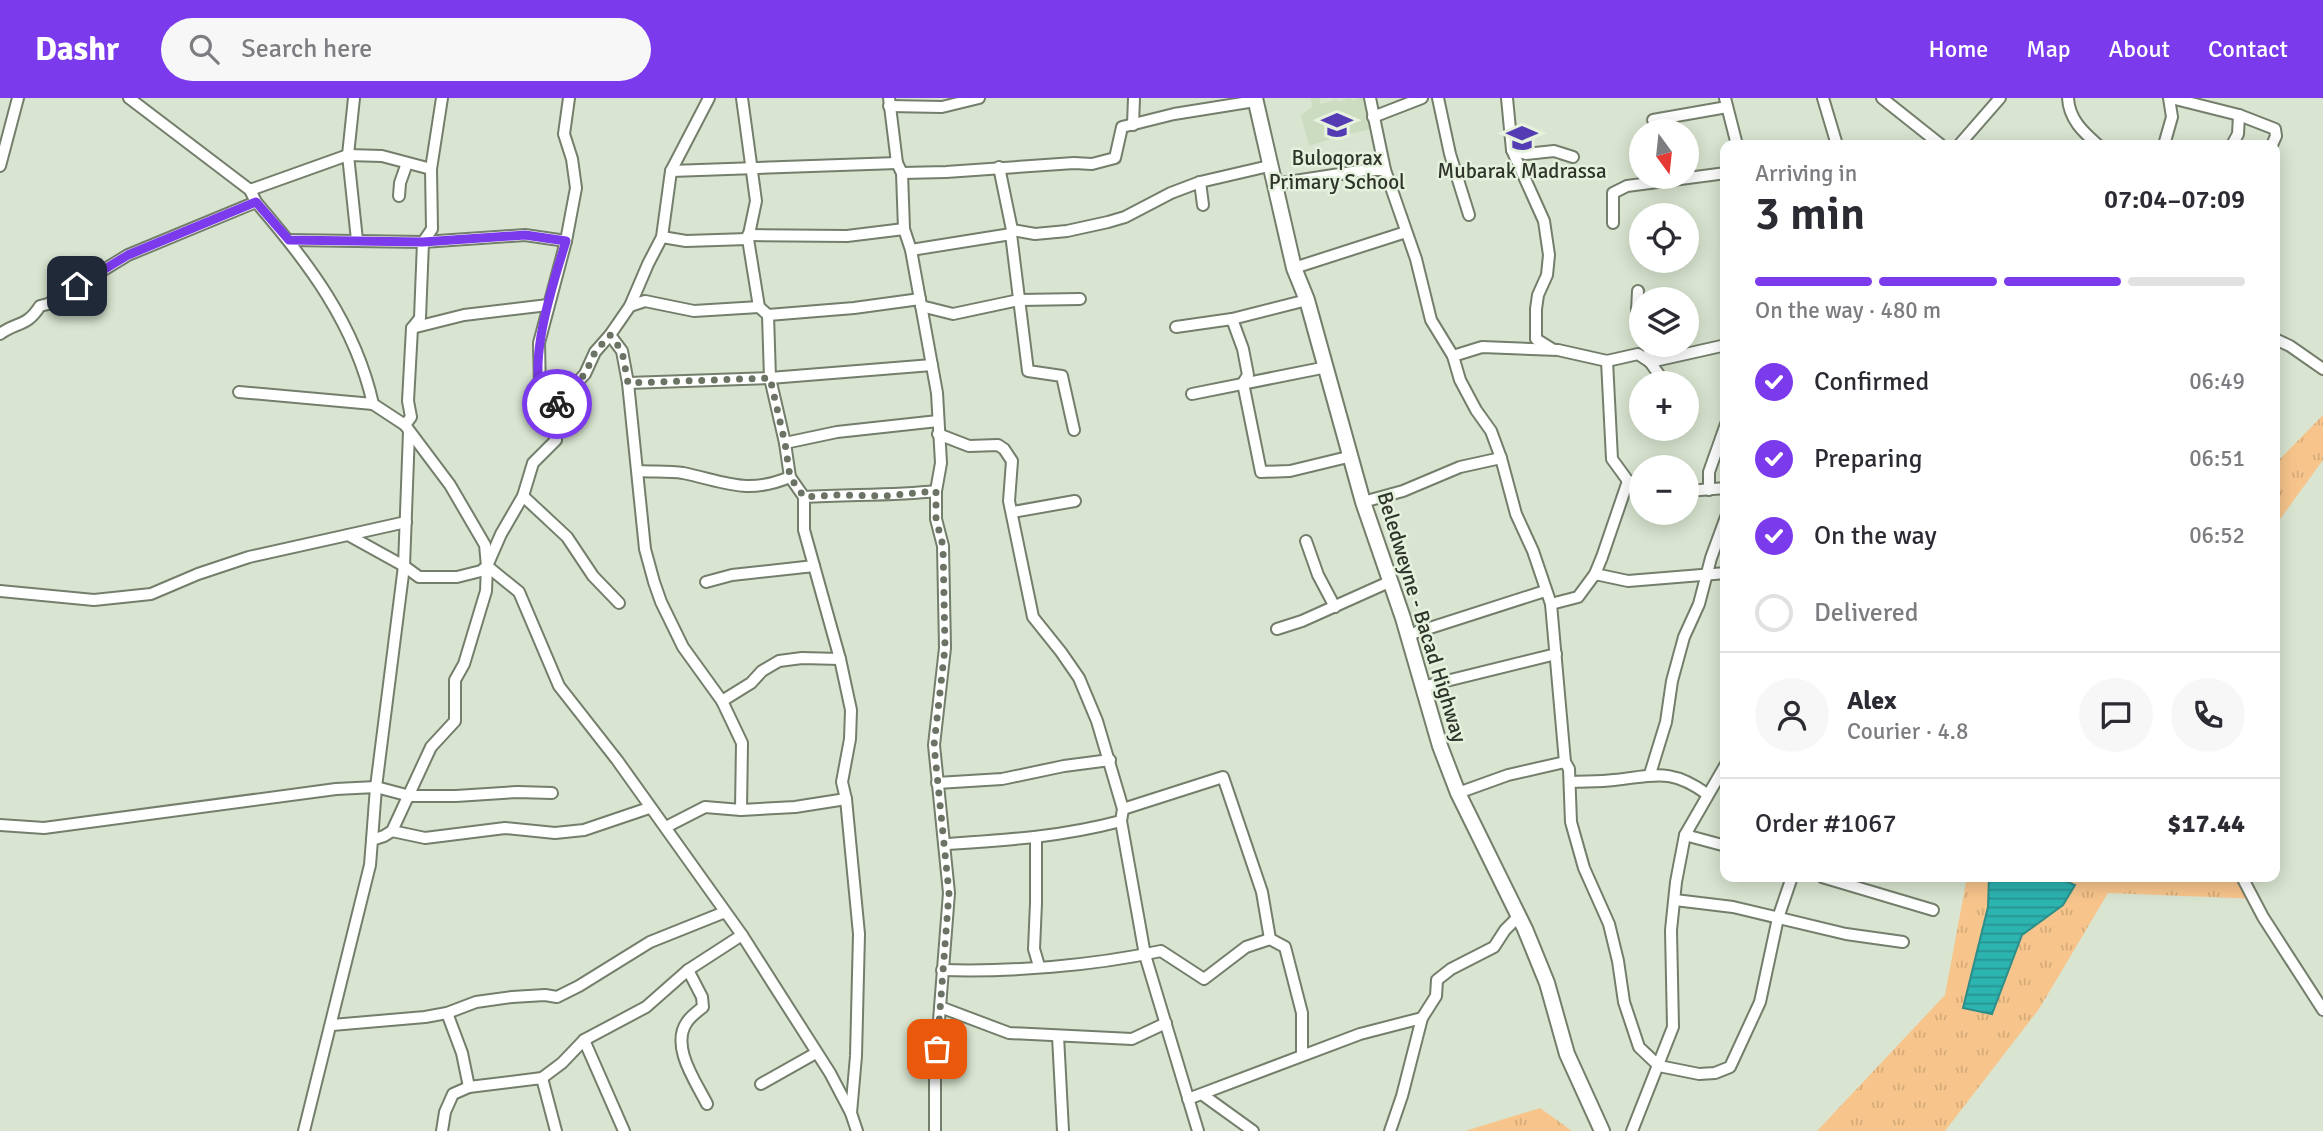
<!DOCTYPE html>
<html lang="en">
<head>
<meta charset="utf-8">
<style>
	body { margin:0; font-family:Signika,sans-serif; background:#f7f7f7; color:#2b2b33; height:100vh; display:flex; flex-direction:column; font-size:26px; white-space:nowrap }
	* { box-sizing:border-box; margin:0 }
	p { font-size:23px; color:#7c7c81 }
	.icon { flex:none; width:38px; height:38px; fill:none; stroke:currentColor; stroke-width:2; stroke-linecap:round; stroke-linejoin:round }
	.map { position:relative; flex:1; overflow:hidden }
	.details { position:absolute; left:1720px; top:42px; width:560px; height:742px; display:flex; flex-direction:column; background:#fff; border-radius:14px; box-shadow:0 4px 18px #0003 }
	.details>* { flex:none }
	.needle { width:46px; rotate:165deg }
	.controls { position:absolute; left:1629px; top:21px; display:grid; gap:14px }
	.controls a { display:grid; place-items:center; width:70px; height:70px; border-radius:50%; background:#fff; box-shadow:0 4px 18px #0003; font-size:35px }
	.pin { position:absolute; display:grid; place-items:center; width:60px; height:60px; color:#fff; margin:-30px; border-radius:14px; box-shadow:0 4px 10px #0006 }
	.courier { position:absolute; display:grid; place-items:center; width:70px; height:70px; margin:-35px; border:5px solid #7c3aed; border-radius:50%; background:#fff; color:#222; box-shadow:0 2px 9px #0007 }
	.overview em { font-style:normal; font-weight:600 }
	.overview div { display:flex; flex-direction:column-reverse }
	.overview { display:flex; align-items:center; justify-content:space-between; height:119px; padding:0 35px }
	h1 { font-size:46px; font-weight:600; line-height:52px }
	.bar { display:grid; grid-template-columns:repeat(4,1fr); gap:10px 7px; align-content:center; height:84px; padding:0 35px }
	.bar i { height:9px; border-radius:5px; background:#e1e1e2 }
	.bar .selected { background:#7c3aed }
	.bar p { grid-column:span 4 }
	.line { display:flex; align-items:center; gap:18px; padding:0 35px; border-top:2px solid #e1e1e2 }
	.line div { flex:1 }
	.round { display:grid; place-items:center; flex:none; width:74px; height:74px; border-radius:37px; background:#f7f7f7 }
	ol { padding:0 35px; list-style:none }
	li { display:flex; align-items:center; gap:21px; height:77px }
	li p { margin-inline-start:auto }
	li .icon { padding:7px; border-radius:50%; background:#7c3aed; color:#fff; stroke-width:4 }
	li:last-child { color:#7c7c81 }
	li i { width:38px; height:38px; border:4px solid #e1e1e2; border-radius:50% }
	header { display:flex; align-items:center; gap:42px; box-sizing:border-box; height:98px; padding:0 35px; background:#7c3aed; color:#fff }
	header strong { font-size:33px }
	nav { display:flex; gap:38px; margin-inline-start:auto; font-size:24px }
	.search { width:490px; height:63px; background:#f7f7f7; display:flex; align-items:center; gap:18px; box-sizing:border-box; padding:0 24px; border-radius:38px; color:#7c7c81; font-size:26px }
	.map>svg:first-child { display:block }
	.built { fill:#ccdcc0 }
	.grass { fill:url(#grass-tufts) }
	.water { fill:url(#water-rules); stroke:#2d8e89; stroke-width:2 }
	.lines { fill:none; stroke-linecap:round; stroke-linejoin:round }
	.minor-casing { stroke:#737e6b; stroke-width:14 }
	.tertiary-casing { stroke:#737e6b; stroke-width:18 }
	.minor { stroke:#fff; stroke-width:10 }
	.tertiary { stroke:#fff; stroke-width:14 }
	.done { stroke:#6b7365; stroke-width:7; stroke-dasharray:0 12.6 }
	.route { stroke:#7c3aed; stroke-width:9 }
	.labels { text-anchor:middle; dominant-baseline:central; stroke-width:5; stroke-linejoin:round; paint-order:stroke }
	.poi-label { font-size:21px; fill:#30352c; stroke:#e6f2dd }
	.street-label { font-size:21px; fill:#30352c; stroke:#e6f2dd }
</style>
</head>
<body>
<header>
<strong>Dashr</strong>
<div class="search"><svg class="icon" aria-label="search" viewBox="0 0 24 24"><circle cx="10" cy="10" r="6"/><path d="M15 15l6 6"/></svg>Search here</div>
<nav><a>Home</a><a>Map</a><a>About</a><a>Contact</a></nav>
</header>
<div class="map">
<svg width="2323" height="1033" viewBox="0 0 2323 1033">
	<defs>
		<pattern id="grass-tufts" width="24" height="20" patternUnits="userSpaceOnUse" patternTransform="scale(1.75)"><rect width="24" height="20" fill="#f7c58c"/><path d="M3 7l-1-3M5 7V3M7 7l1-3M15 17l-1-3M17 17v-4M19 17l1-3" fill="none" stroke="#d4aa79"/></pattern>
		<pattern id="water-rules" width="6" height="5" patternUnits="userSpaceOnUse" patternTransform="scale(1.75)"><rect width="6" height="5" fill="#2cb4b1"/><path d="M0 2.5h6" fill="none" stroke="#269390"/></pattern>
	</defs>
	<rect width="100%" height="100%" fill="#d9e5d0"/>
	<polygon class="built" points="1311,0 1319,0 1321,6 1335,2 1335,0 1338,4 1350,0 1353,3 1359,0 1368,0 1371,31 1340,38 1309,48 1301,17 1312,9"/>
	<g class="grass">
		<polygon points="2323,317 2323,362 2275,428 2275,366"/>
		<polygon points="1967,779 1989,779 1988,809 2022,837 2063,807 2074,788 2055,779 2247,779 2259,801 2108,795 2039,911 1945,1033 1817,1033 1945,897"/>
		<polygon points="1540,1010 1572,1033 1465,1033"/>
	</g>
	<polygon class="water" points="1989,779 2055,779 2075,787 2063,807 2022,837 1992,916 1963,910 1988,809"/>
	<g class="lines">
		<g class="minor-casing">
			<g id="minor">
				<path d="M129,0l121,92 6,12c52,60 99,122 117,202l32,21 45,60 35,60 2,21 32,26 40,94 58,74 125,175 88,138 21,40 6,18"/>
				<polyline points="354,0 348,57 357,142"/>
				<polyline points="742,0 756,103 748,141 759,209 768,217 770,280 785,345 790,379 804,399 804,432 840,561 851,612 850,641 842,684 846,701 859,836 856,958 851,1015"/>
				<polyline points="889,0 897,65 902,75 904,131 911,152 937,295 941,365 936,393 936,421 943,448 945,550 934,647 949,795 935,973 935,1033"/>
				<polyline points="1370,0 1385,72 1416,161 1431,222 1453,258 1460,282 1476,312 1491,333 1501,360 1516,416 1533,453 1551,506 1565,664 1569,671 1571,724 1584,770 1609,826 1618,863 1624,904 1639,949 1659,968 1699,976 1715,975 1730,969 1760,904 1778,820 1792,779"/>
				<polyline points="1438,0 1450,56 1469,117"/>
				<polyline points="1507,0 1512,52 1544,123 1549,157 1547,177 1538,197 1536,211 1536,241 1552,251"/>
				<polyline points="1725,0 1737,47"/>
				<polyline points="1823,0 1837,47"/>
				<polyline points="1882,0 1941,47"/>
				<path d="M2068,0c1,21 15,34 30,47"/>
				<polyline points="2171,0 2239,17 2275,31 2276,38 2272,47"/>
				<polyline points="889,8 942,9 979,0"/>
				<polyline points="1373,19 1422,0"/>
				<polyline points="1653,22 1727,9"/>
				<polyline points="1133,27 1134,0"/>
				<polyline points="1959,47 2000,0"/>
				<polyline points="2164,47 2172,19 2169,0"/>
				<polyline points="2232,47 2238,36 2239,17"/>
				<polyline points="1512,52 1526,56 1554,53 1573,59"/>
				<polyline points="0,68 18,0"/>
				<polyline points="999,69 1012,132 1011,136 1028,273 1062,278 1074,332"/>
				<polyline points="671,73 897,65"/>
				<polyline points="902,75 946,74 1074,65 1092,66 1115,60 1122,29 1174,16 1255,3"/>
				<polyline points="1200,84 1203,107"/>
				<polyline points="1275,86 1366,72 1385,72"/>
				<polyline points="250,92 348,57 382,58 431,71"/>
				<polyline points="399,98 400,85 407,65"/>
				<polyline points="1613,125 1613,95 1627,88 1726,75"/>
				<polyline points="1012,132 1035,136 1067,133 1108,124 1125,119 1171,95 1200,84 1269,68"/>
				<polyline points="748,137 847,138 904,131"/>
				<polyline points="662,139 686,143 748,141"/>
				<polyline points="289,142 423,144 525,137 566,143"/>
				<polyline points="911,152 1011,136"/>
				<polyline points="1294,170 1406,134"/>
				<polyline points="1638,193 1637,212 1642,223"/>
				<polyline points="630,208 645,203 694,213 759,209"/>
				<polyline points="921,208 953,216 1019,202 1080,201"/>
				<polyline points="768,217 854,210 920,201"/>
				<polyline points="1232,221 1307,202"/>
				<polyline points="1176,229 1232,221 1243,251 1248,277 1243,285 1261,374 1290,373 1352,358"/>
				<polyline points="412,230 464,217 548,207"/>
				<path d="M0,236c17,-13 26,-6 40,-28l8,-2 80,-49 128,-53"/>
				<polyline points="610,237 622,253 628,285 645,451 654,484 661,504 683,549 722,603 742,645 741,712"/>
				<polyline points="2275,241 2290,248 2323,271"/>
				<polyline points="1648,247 1651,264"/>
				<polyline points="1453,258 1482,249 1558,252 1607,263 1638,256 1650,264 1726,247"/>
				<polyline points="1607,263 1612,361 1628,383 1642,386"/>
				<polyline points="1650,264 1665,285"/>
				<polyline points="628,285 770,280 932,267"/>
				<polyline points="239,294 373,306"/>
				<polyline points="1192,296 1327,269"/>
				<polyline points="548,315 540,293 539,245 566,143 576,90 572,61 564,36 569,0"/>
				<polyline points="405,327 411,319 408,303 412,230 420,220 423,144 432,131 431,71 442,0"/>
				<polyline points="938,336 969,348 998,347 1004,351 1012,363 1009,403 1033,519 1061,554 1079,580 1097,623 1123,711 1121,723 1145,857 1198,1033"/>
				<polyline points="785,345 837,334 938,323"/>
				<path d="M639,373c14,1 30,0 44,2 43,9 64,22 107,4"/>
				<polyline points="1709,392 1709,374 1726,326"/>
				<polyline points="1687,393 1726,390"/>
				<polyline points="523,398 567,439 593,478 619,505"/>
				<path d="M804,399c44,-3 88,-1 132,-6"/>
				<polyline points="1363,404 1403,393 1460,369 1501,360"/>
				<polyline points="1013,414 1075,403"/>
				<polyline points="348,437 404,468 419,479 457,479 481,473 487,468"/>
				<polyline points="1306,443 1318,477 1335,509"/>
				<polyline points="1595,476 1628,483 1726,475"/>
				<polyline points="706,484 732,477 814,468"/>
				<polyline points="0,493 94,502 151,496 198,476 249,459 406,424"/>
				<polyline points="1551,506 1578,499 1595,476 1602,459 1628,383"/>
				<polyline points="1277,531 1302,523 1389,484"/>
				<polyline points="1408,537 1545,493"/>
				<polyline points="1422,589 1556,556"/>
				<polyline points="722,603 751,585 762,573 779,563 802,560 840,561"/>
				<polyline points="1650,676 1666,624 1672,583 1684,539 1699,506 1711,460 1726,419"/>
				<path d="M1570,684c14,-1 29,0 44,-2 40,-4 56,-13 93,14"/>
				<polyline points="937,685 1002,681 1064,668 1110,662"/>
				<polyline points="1458,695 1508,677 1565,664"/>
				<polyline points="1123,711 1223,679 1262,794 1270,841 1285,849 1302,915 1302,957"/>
				<polyline points="0,727 44,730 336,691 376,689 410,698 456,698 517,694 552,695"/>
				<polyline points="666,729 705,709 741,712 795,709 846,701"/>
				<polyline points="392,733 425,740 505,730 555,735 584,732 649,710"/>
				<polyline points="1685,737 1726,748"/>
				<polyline points="1036,740 1036,805 1034,851 1039,868"/>
				<polyline points="372,742 376,689 404,468 409,334"/>
				<path d="M946,746c62,-4 114,-7 175,-23"/>
				<polyline points="1822,779 1933,812"/>
				<polyline points="2242,779 2263,819 2323,912"/>
				<polyline points="1675,802 1733,809 1846,836 1903,844"/>
				<path d="M688,872l14,27 1,10c-5,4 -12,9 -16,15 -17,24 9,60 20,82"/>
				<path d="M942,872c70,2 149,-4 219,-19l43,28 42,-32 24,-8"/>
				<polyline points="940,909 1009,935 1132,941 1166,925"/>
				<polyline points="447,915 462,955 469,989 542,980 556,1033"/>
				<polyline points="332,927 425,919 447,915 476,904 512,899 545,897 557,899 579,888 650,844 725,814"/>
				<polyline points="1058,938 1063,1033"/>
				<polyline points="584,942 624,1033"/>
				<polyline points="542,980 562,965 584,942 646,909 688,872 742,837"/>
				<polyline points="761,986 816,955"/>
				<polyline points="1203,997 1253,1033"/>
				<polyline points="1188,1001 1360,936 1422,920"/>
				<polyline points="304,1033 370,767 372,742 384,738 392,733 431,649 455,623 455,582 464,566 486,493 487,468 501,436 523,398 533,365 556,342 548,315 585,276 595,254 610,237 630,208 648,166 662,139 671,73 709,0"/>
				<polyline points="442,1033 445,1014 453,996 469,989"/>
				<polyline points="1390,1033 1402,998 1422,920 1436,898 1437,882 1451,871 1494,849 1505,832 1519,818"/>
				<polyline points="1632,1033 1673,929 1671,832 1676,784 1685,737 1726,666"/>
			</g>
		</g>
		<g class="tertiary-casing">
			<polyline id="tertiary" points="1255,0 1294,170 1307,202 1363,404 1403,520 1440,648 1458,695 1525,831 1547,885 1567,956 1602,1033"/>
		</g>
		<use href="#minor" class="minor"/>
		<use href="#tertiary" class="tertiary"/>
	</g>
	<g class="lines">
		<polyline class="done" points="557,306 585,276 595,254 610,237 622,253 628,285 770,280 785,345 790,379 804,399 835,397 884,398 936,393 936,421 943,448 945,550 934,647 949,795 937,951"/>
		<path class="route" d="M77,188l51,-31 128,-53 33,38 134,2 102,-7 41,6c-13,43 -44,132 -18,172l9,-9"/>
	</g>
	<defs>
		<g id="school-bare" transform="scale(2.415)"><path d="M0-5L7-2L0 1L-7-2ZM-4 1L0 2.5L4 1V4Q0 6-4 4Z" fill="#533bb3" stroke="#e6f2dd" stroke-width="2.5" paint-order="stroke"/></g>
	</defs>
	<g fill-rule="evenodd">
		<use href="#school-bare" x="1337" y="27"/>
		<use href="#school-bare" x="1522" y="40"/>
	</g>
	<g class="labels">
		<g class="poi-label">
			<text x="1337" y="60">Buloqorax<tspan x="1337" dy="24">Primary School</tspan></text>
			<text x="1522" y="73">Mubarak Madrassa</text>
		</g>
		<g class="street-label">
			<text transform="translate(1422 519) rotate(73)">Beledweyne - Bacad Highway</text>
		</g>
	</g>
</svg>
<div class="controls">
<a><svg class="needle" viewBox="-14 -14 28 28"><path d="M0-13l5 13h-10z" fill="#e53935"/><path d="M0 13l5-13h-10z" fill="#7c7c81"/></svg></a>
<a><svg class="icon" aria-label="locate" viewBox="0 0 24 24"><circle cx="12" cy="12" r="6"/><path d="M12 2v4M12 18v4M2 12h4M18 12h4"/></svg></a>
<a><svg class="icon" aria-label="layers" viewBox="0 0 24 24"><path d="M12 4l9 5-9 5-9-5zM3 14l9 5 9-5"/></svg></a>
<a>+</a>
<a>−</a>
</div>
<div class="pin" style="left:937px;top:951px;background:#ea580c"><svg class="icon" aria-label="bag" viewBox="0 0 24 24"><path d="M5 8h14l-1 12H6zM9 8a3 3 0 0 1 6 0"/></svg></div>
<div class="pin" style="left:77px;top:188px;background:#1f2937"><svg class="icon" aria-label="home" viewBox="0 0 24 24"><path d="M3 11l9-7 9 7M6 9v11h12V9"/></svg></div>
<div class="courier" style="left:557px;top:306px"><svg class="icon" aria-label="bike" viewBox="0 0 24 24"><circle cx="6" cy="16" r="4"/><circle cx="18" cy="16" r="4"/><path d="M6 16l4-8h5l3 8M10 8l3 8H6M13 5h3"/></svg></div>
<section class="details">
<div class="overview"><div><h1>3 min</h1><p>Arriving in</p></div><em>07:04–07:09</em></div>
<div class="bar"><i class="selected"></i><i class="selected"></i><i class="selected"></i><i></i><p>On the way · 480 m</p></div>
<ol>
<li><svg class="icon" aria-label="check" viewBox="0 0 24 24"><path d="M5 12l5 5 9-10"/></svg>Confirmed<p>06:49</p></li>
<li><svg class="icon" aria-label="check" viewBox="0 0 24 24"><path d="M5 12l5 5 9-10"/></svg>Preparing<p>06:51</p></li>
<li><svg class="icon" aria-label="check" viewBox="0 0 24 24"><path d="M5 12l5 5 9-10"/></svg>On the way<p>06:52</p></li>
<li><i></i>Delivered</li>
</ol>
<div class="line" style="height:126px"><a class="round"><svg class="icon" aria-label="person" viewBox="0 0 24 24"><circle cx="12" cy="8" r="4"/><path d="M4 21q1-7 8-7t8 7"/></svg></a><div><b>Alex</b><p>Courier · 4.8</p></div><a class="round"><svg class="icon" aria-label="chat" viewBox="0 0 24 24"><path d="M4 5h16v11H9l-5 4z"/></svg></a><a class="round"><svg class="icon" aria-label="phone" viewBox="0 0 24 24"><path d="M5 4h4l2 5-3 2q2 4 5 5l2-3 5 2v4C11 20 4 13 5 4z"/></svg></a></div>
<div class="line" style="height:91px"><div>Order #1067</div><b>$17.44</b></div>
</section>
</div>
</body>
</html>
